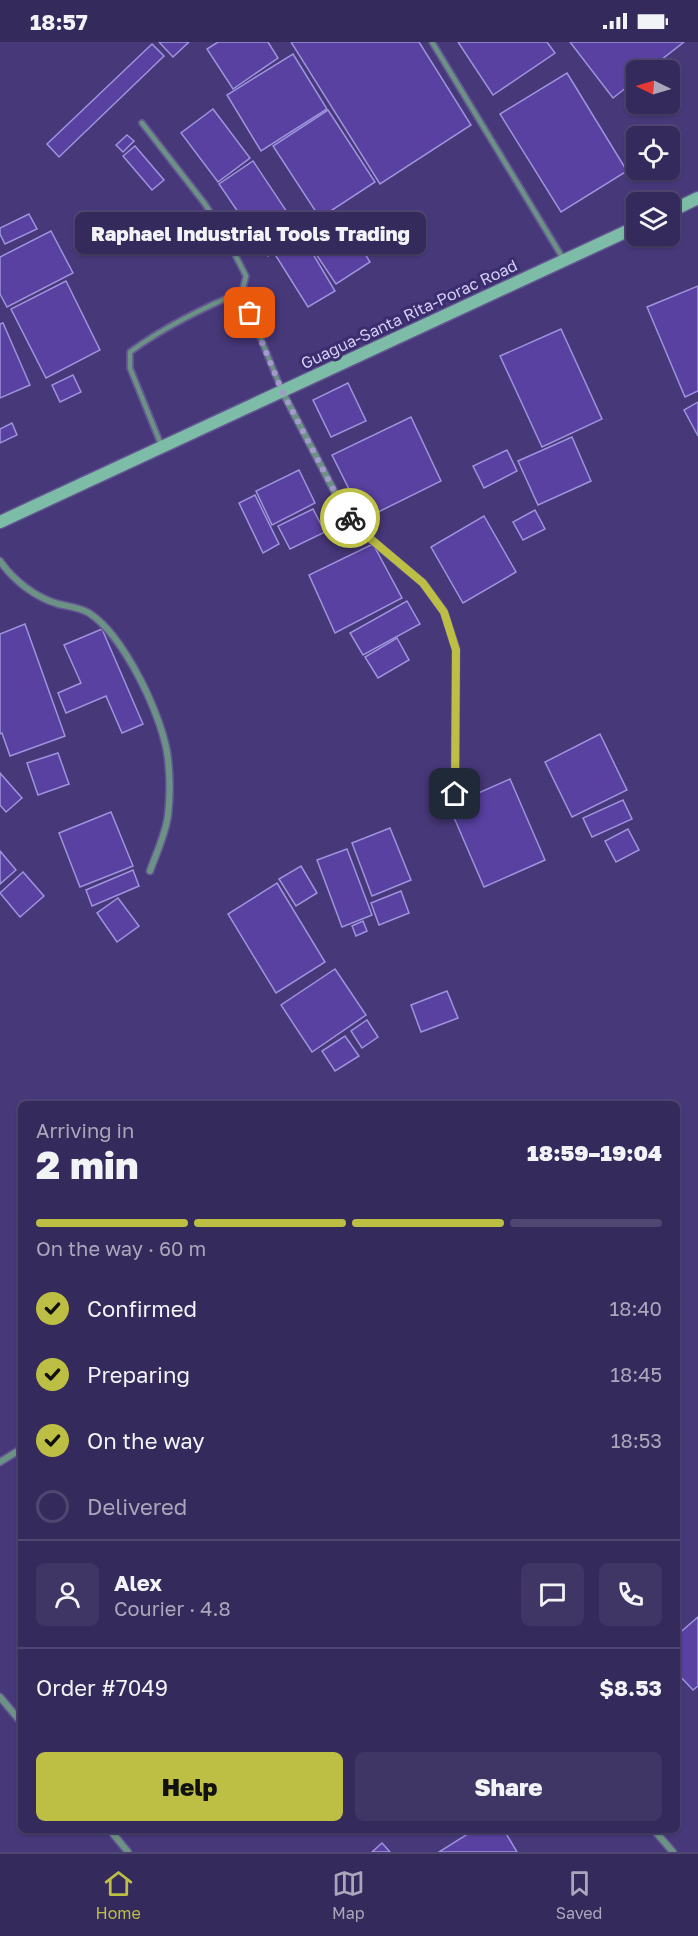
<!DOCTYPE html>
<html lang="en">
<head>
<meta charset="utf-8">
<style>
	body { margin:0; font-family:"Golos Text",sans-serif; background:#403665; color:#f1f3f6; height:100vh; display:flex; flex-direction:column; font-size:22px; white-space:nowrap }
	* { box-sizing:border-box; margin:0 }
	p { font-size:20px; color:#aaa7bb }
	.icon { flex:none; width:33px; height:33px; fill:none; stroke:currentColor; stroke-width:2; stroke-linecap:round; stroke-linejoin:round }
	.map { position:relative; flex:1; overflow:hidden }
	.side { position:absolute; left:18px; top:1059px; width:662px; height:732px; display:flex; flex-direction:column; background:#352a5c; border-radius:9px; box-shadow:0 2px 4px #0004,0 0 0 2px #4f4672 }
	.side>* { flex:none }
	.needle { width:39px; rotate:275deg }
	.tools { position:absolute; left:626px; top:18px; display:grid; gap:12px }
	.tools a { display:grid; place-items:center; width:54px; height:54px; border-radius:9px; background:#352a5c; box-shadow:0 2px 4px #0004,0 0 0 2px #4f4672; font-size:30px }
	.pin { position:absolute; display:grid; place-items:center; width:51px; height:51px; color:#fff; margin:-26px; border-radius:12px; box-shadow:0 3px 9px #0006 }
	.courier { position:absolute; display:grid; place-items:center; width:60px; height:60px; margin:-30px; border:4px solid #bcbf43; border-radius:50%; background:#fff; color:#222; box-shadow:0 2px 8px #0007 }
	.bubble { position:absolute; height:42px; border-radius:9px; background:#352a5c; box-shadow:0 2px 4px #0004,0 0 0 2px #4f4672; font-size:20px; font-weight:800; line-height:42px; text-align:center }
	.head em { font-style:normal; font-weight:800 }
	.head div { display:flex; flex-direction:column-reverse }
	.head { display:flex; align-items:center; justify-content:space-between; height:102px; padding:0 18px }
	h1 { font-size:39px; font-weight:800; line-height:45px }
	.bar { display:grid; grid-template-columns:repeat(4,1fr); gap:9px 6px; align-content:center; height:72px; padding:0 18px }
	.bar i { height:8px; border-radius:4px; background:#4f4672 }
	.bar .selected { background:#bcbf43 }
	.bar p { grid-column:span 4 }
	.line { display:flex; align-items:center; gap:15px; padding:0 18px; border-top:2px solid #4f4672 }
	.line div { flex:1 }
	.round { display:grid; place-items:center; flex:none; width:63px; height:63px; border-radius:9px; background:#403665 }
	ol { padding:0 18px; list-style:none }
	li { display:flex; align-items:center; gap:18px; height:66px }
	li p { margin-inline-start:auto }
	li .icon { padding:6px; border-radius:50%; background:#bcbf43; color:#111; stroke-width:4 }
	li:last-child { color:#aaa7bb }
	li i { width:33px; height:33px; border:3px solid #4f4672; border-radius:50% }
	.primary-button { display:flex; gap:12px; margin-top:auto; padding:12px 18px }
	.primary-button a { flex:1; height:69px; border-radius:9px; background:#bcbf43; color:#111; font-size:24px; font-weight:800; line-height:69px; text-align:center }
	.primary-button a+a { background:#403665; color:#f1f3f6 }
	.status { display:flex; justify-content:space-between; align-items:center; height:42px; padding:0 30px; background:#352a5c; direction:ltr }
	.status svg { height:16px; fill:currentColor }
	.dock { display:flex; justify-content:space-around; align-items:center; height:84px; border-top:2px solid #4f4672; background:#352a5c; font-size:16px; color:#aaa7bb }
	.dock a { display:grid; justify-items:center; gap:3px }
	.dock .selected { color:#bcbf43 }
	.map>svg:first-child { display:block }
	.building { fill:#5941a2; stroke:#9e93dd; stroke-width:1.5 }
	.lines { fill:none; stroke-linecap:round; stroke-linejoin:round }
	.service-casing { stroke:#635693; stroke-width:8 }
	.minor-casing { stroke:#635693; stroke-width:9 }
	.secondary-casing { stroke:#635693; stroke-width:15 }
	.service { stroke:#6b9284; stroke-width:4.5 }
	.minor { stroke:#6b9284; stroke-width:6 }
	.secondary { stroke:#7dbda7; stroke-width:12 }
	.done { stroke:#a29aca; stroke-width:6; stroke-dasharray:0 10.8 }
	.route { stroke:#bcbf43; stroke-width:8 }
	.labels { text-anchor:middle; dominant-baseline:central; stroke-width:6; stroke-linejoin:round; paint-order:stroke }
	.street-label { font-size:16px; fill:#d3cef5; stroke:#3c2d6e }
</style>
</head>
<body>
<div class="status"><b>18:57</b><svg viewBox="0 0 49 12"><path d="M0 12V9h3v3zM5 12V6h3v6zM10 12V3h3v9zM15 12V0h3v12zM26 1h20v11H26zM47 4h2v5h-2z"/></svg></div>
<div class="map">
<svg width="698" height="1810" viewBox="0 0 698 1810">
	<rect width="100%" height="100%" fill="#47387a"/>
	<g class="building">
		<polygon points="159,0 189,0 173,15"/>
		<polygon points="218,0 268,0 278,16 233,47 207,7"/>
		<polygon points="291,0 419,0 471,83 380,142"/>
		<polygon points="458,0 547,0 555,11 493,53"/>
		<polygon points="570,0 684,0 648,28 636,28 636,38 613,56"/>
		<polygon points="152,2 164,14 59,115 47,102"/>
		<polygon points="293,12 327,67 261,109 227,53"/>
		<polygon points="567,31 627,129 561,170 500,72"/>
		<polygon points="213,67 250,116 218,140 181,91"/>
		<polygon points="328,68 375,140 320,176 273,104"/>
		<polygon points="127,93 134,99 123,110 116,103"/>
		<polygon points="135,104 164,138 152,148 123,114"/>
		<polygon points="253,119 301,191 268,214 219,142"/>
		<polygon points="340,171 370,220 336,242 304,194"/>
		<polygon points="29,172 37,187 5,202 0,192 0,186"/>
		<polygon points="51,189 73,231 7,265 0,252 0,215"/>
		<polygon points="304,197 335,249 308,265 276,214"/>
		<polygon points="66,239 100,308 46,336 11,267"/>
		<polygon points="698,244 698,349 685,355 647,265"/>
		<polygon points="3,281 30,343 0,356 0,282"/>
		<polygon points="561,287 602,377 542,405 500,314"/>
		<polygon points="73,333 81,350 60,360 52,343"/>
		<polygon points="348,341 366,379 331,395 313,358"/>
		<polygon points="698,360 698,394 684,368"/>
		<polygon points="411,375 441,439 364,477 332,413"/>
		<polygon points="12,381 17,393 0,401 0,387"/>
		<polygon points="572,395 591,439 538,463 518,419"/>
		<polygon points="507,408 517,429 484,446 473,424"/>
		<polygon points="299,428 315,461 272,483 256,449"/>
		<polygon points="255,453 279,502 263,511 239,461"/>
		<polygon points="313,467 325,490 290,507 278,484"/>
		<polygon points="535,468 545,487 523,498 513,480"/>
		<polygon points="484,474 516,530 463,561 431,505"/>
		<polygon points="373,502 402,556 335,591 309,533"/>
		<polygon points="407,559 420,582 363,613 350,591"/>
		<polygon points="25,582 65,694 10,714 2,691 0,692 0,592"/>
		<polygon points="102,587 143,682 122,691 106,654 66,671 58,651 81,641 64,603"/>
		<polygon points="397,596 409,618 378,636 365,615"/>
		<polygon points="600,692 627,748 572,775 545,720"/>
		<polygon points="58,711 69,742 38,753 27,721"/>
		<polygon points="0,731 22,756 6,770 0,763"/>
		<polygon points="510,737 545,818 484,845 449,764"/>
		<polygon points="623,758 632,777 592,795 583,776"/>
		<polygon points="111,770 133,824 80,845 59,791"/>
		<polygon points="390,786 411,838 372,854 352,801"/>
		<polygon points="628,787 639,808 616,820 605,799"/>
		<polygon points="347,807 372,873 342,885 317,818"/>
		<polygon points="0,809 16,828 0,842"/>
		<polygon points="301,824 317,851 296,864 279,837"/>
		<polygon points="133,828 139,844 92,864 86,848"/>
		<polygon points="23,830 44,854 20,875 0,851"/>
		<polygon points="277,841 325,920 276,951 228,872"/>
		<polygon points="401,849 409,871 379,883 371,861"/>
		<polygon points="118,856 139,884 117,900 97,871"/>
		<polygon points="363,879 367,889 356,894 352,884"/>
		<polygon points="335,927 366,973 312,1010 281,963"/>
		<polygon points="447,949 458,976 421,990 411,963"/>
		<polygon points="367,978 378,995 362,1006 351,989"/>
		<polygon points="345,994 359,1014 335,1029 322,1009"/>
		<polygon points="698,1575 698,1644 693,1648 676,1630 676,1594"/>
		<polygon points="474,1788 504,1788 517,1810 439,1810"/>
		<polygon points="382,1801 390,1810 372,1810"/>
	</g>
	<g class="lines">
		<g class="service-casing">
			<g id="service">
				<polyline points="432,0 564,218"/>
				<polyline points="142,81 205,162 226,195 246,234 242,250 282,349"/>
				<path d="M162,405l-32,-79v-16c31,-23 76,-46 112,-60"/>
			</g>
		</g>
		<g class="minor-casing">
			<g id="minor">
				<polyline points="282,349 342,464 355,484 423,541 444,570 456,607 455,752"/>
				<path d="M0,519c14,20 35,36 58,43 9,2 23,4 31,9 35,22 75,106 79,146 2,18 2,39 0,56 -2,18 -12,39 -18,56"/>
				<polyline points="0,1420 21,1407"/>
				<polyline points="0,1655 21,1680"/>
				<polyline points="110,1788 128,1810"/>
				<polyline points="654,1788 673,1810"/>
			</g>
		</g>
		<g class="secondary-casing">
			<g id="secondary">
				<polyline points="669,170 698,156"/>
				<polyline points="0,480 636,185"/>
			</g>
		</g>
		<use href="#service" class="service"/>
		<use href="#minor" class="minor"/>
		<use href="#secondary" class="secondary"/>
	</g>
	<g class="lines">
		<polyline class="done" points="250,271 282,349 342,464 350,476"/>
		<polyline class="route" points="350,476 356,484 372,498 423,541 444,570 456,608 455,752"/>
	</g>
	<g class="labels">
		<g class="street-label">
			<text transform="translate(409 272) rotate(-25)">Guagua-Santa Rita-Porac Road</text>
		</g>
	</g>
</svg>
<div class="tools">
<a><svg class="needle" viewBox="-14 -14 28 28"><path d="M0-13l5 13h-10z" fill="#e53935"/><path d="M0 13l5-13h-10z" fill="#aaa7bb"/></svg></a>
<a><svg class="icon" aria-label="locate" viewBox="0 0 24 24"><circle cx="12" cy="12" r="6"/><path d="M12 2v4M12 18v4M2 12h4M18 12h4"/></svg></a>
<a><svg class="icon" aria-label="layers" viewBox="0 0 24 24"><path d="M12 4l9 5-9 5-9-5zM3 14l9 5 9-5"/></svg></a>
</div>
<div class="pin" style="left:250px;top:271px;background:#ea580c"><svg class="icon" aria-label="bag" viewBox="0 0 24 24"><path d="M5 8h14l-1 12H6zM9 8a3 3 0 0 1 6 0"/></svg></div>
<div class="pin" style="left:455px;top:752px;background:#1f2937"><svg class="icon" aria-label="home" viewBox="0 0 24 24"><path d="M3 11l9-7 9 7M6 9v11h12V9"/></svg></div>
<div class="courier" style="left:350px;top:476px"><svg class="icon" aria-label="bike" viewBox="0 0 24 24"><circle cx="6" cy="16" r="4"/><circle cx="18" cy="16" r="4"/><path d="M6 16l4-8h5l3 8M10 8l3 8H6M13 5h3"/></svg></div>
<div class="bubble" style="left:75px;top:170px;width:351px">Raphael Industrial Tools Trading</div>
<section class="side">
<div class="head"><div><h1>2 min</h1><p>Arriving in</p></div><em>18:59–19:04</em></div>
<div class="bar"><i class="selected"></i><i class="selected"></i><i class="selected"></i><i></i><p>On the way · 60 m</p></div>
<ol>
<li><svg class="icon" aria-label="check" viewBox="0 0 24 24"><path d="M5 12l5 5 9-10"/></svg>Confirmed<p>18:40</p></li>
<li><svg class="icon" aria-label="check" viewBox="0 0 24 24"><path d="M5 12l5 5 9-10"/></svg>Preparing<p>18:45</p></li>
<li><svg class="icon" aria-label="check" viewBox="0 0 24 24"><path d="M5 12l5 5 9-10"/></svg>On the way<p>18:53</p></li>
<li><i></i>Delivered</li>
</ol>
<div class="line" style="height:108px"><a class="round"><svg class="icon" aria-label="person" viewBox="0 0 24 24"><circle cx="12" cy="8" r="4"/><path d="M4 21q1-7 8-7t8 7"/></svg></a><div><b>Alex</b><p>Courier · 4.8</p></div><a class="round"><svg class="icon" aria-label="chat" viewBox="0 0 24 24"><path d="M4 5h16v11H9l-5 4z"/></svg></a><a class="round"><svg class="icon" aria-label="phone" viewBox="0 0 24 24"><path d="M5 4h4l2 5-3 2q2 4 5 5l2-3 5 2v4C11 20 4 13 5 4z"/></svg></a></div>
<div class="line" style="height:78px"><div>Order #7049</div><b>$8.53</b></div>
<div class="primary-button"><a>Help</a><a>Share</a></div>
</section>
</div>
<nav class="dock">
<a class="selected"><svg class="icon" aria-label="home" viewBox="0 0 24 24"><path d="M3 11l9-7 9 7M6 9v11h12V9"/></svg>Home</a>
<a><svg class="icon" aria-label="map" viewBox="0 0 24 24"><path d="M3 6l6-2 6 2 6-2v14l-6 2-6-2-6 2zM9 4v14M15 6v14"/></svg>Map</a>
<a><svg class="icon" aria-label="saved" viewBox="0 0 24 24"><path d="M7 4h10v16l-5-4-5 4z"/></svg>Saved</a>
</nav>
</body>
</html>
